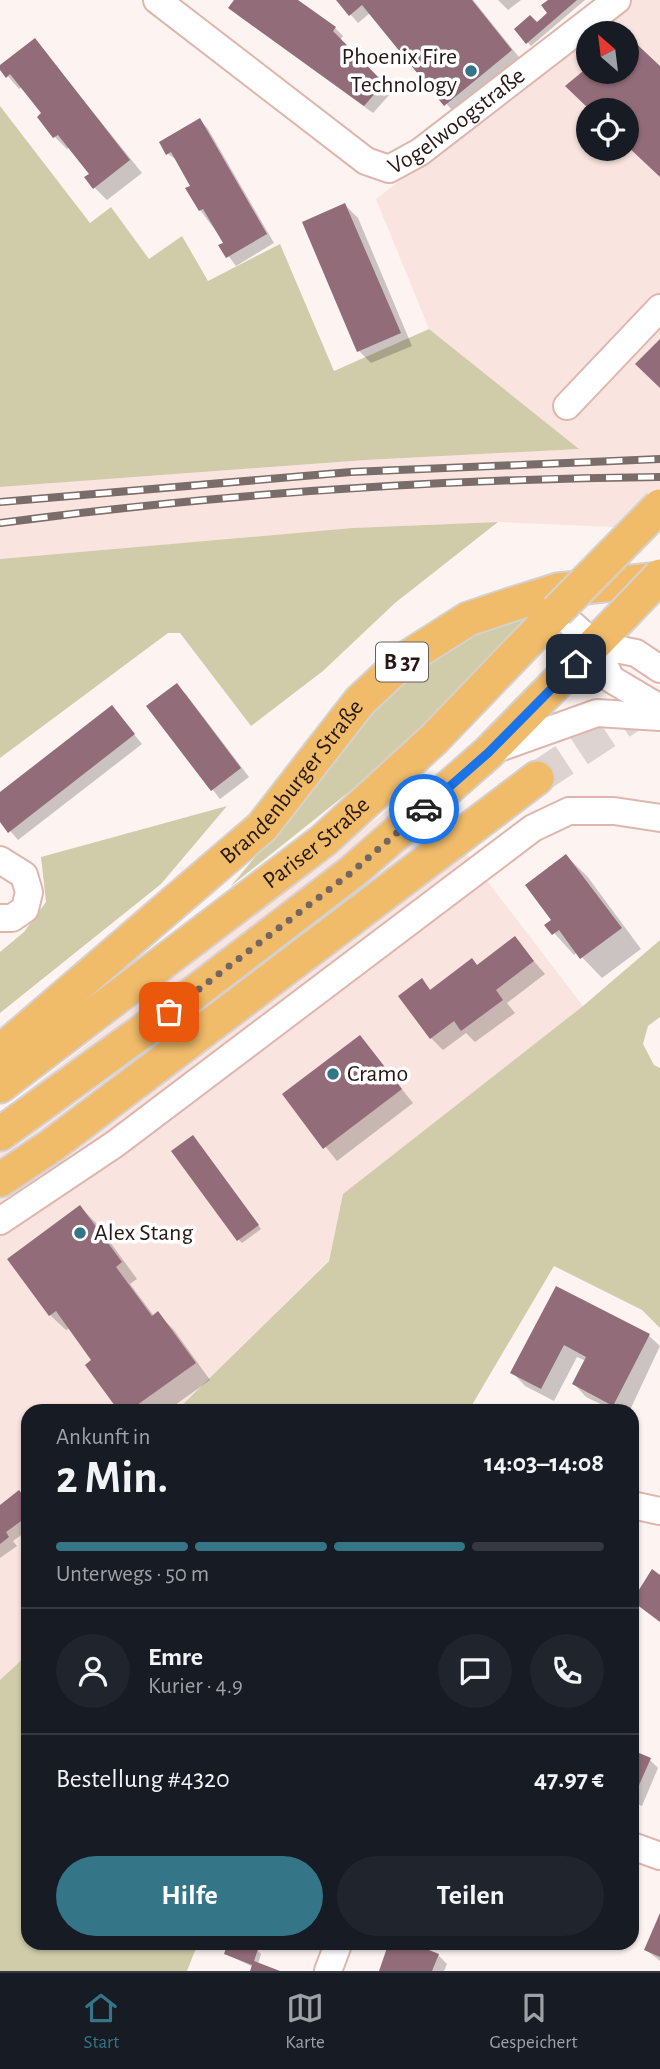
<!DOCTYPE html>
<html lang="de">
<head>
<meta charset="utf-8">
<style>
	body { margin:0; font-family:"Alegreya Sans",sans-serif; background:#20242c; color:#f1f3f6; height:100vh; display:flex; flex-direction:column; font-size:26px; white-space:nowrap }
	* { box-sizing:border-box; margin:0 }
	p { font-size:23px; color:#9ea1a6 }
	.icon { flex:none; width:38px; height:38px; fill:none; stroke:currentColor; stroke-width:2; stroke-linecap:round; stroke-linejoin:round }
	.map { position:relative; flex:1; overflow:hidden }
	.side { position:absolute; left:21px; top:1404px; width:618px; height:546px; display:flex; flex-direction:column; background:#171b24; border-radius:21px; box-shadow:0 2px 5px #0004 }
	.side>* { flex:none }
	.needle { width:46px; rotate:332deg }
	.controls { position:absolute; left:576px; top:21px; display:grid; gap:14px }
	.controls a { display:grid; place-items:center; width:63px; height:63px; border-radius:50%; background:#171b24; box-shadow:0 2px 5px #0004; font-size:35px }
	.pin { position:absolute; display:grid; place-items:center; width:60px; height:60px; color:#fff; margin:-30px; border-radius:14px; box-shadow:0 4px 10px #0006 }
	.courier { position:absolute; display:grid; place-items:center; width:70px; height:70px; margin:-35px; border:5px solid #1a73e8; border-radius:50%; background:#fff; color:#222; box-shadow:0 2px 9px #0007 }
	.summary em { font-style:normal; font-weight:600 }
	.summary div { display:flex; flex-direction:column-reverse }
	.summary { display:flex; align-items:center; justify-content:space-between; height:119px; padding:0 35px }
	h1 { font-size:46px; font-weight:600; line-height:52px }
	.bar { display:grid; grid-template-columns:repeat(4,1fr); gap:10px 7px; align-content:center; height:84px; padding:0 35px }
	.bar i { height:9px; border-radius:5px; background:#363941 }
	.bar .active { background:#347588 }
	.bar p { grid-column:span 4 }
	.line { display:flex; align-items:center; gap:18px; padding:0 35px; border-top:2px solid #363941 }
	.line div { flex:1 }
	.round { display:grid; place-items:center; flex:none; width:74px; height:74px; border-radius:37px; background:#20242c }
	.cta { display:flex; gap:14px; margin-top:auto; padding:14px 35px }
	.cta a { flex:1; height:80px; border-radius:42px; background:#347588; color:#fff; font-size:28px; font-weight:600; line-height:80px; text-align:center }
	.cta a+a { background:#20242c; color:#f1f3f6 }
	.tab-bar { display:flex; justify-content:space-around; align-items:center; height:98px; border-top:2px solid #363941; background:#171b24; font-size:19px; color:#9ea1a6 }
	.tab-bar a { display:grid; justify-items:center; gap:4px }
	.tab-bar .active { color:#347588 }
	.map>svg:first-child { display:block }
	.built { fill:#f9e4df; fill-rule:evenodd }
	.green { fill:#d0ccaa }
	.shadow { fill:#0003 }
	.building { fill:#936c79 }
	.lines { fill:none; stroke-linecap:round; stroke-linejoin:round }
	.major-tunnel { stroke:#ddd3d1; stroke-width:33; stroke-dasharray:33 17; stroke-linecap:butt }
	.minor-casing { stroke:#dfb6ad; stroke-width:30 }
	.major-casing { stroke:#d4d1d0; stroke-width:37 }
	.minor { stroke:#fff; stroke-width:26 }
	.major { stroke:#f1bc6a; stroke-width:33 }
	.rail-casing { stroke:#796c69; stroke-width:8 }
	.rail { stroke:#fff; stroke-width:5; stroke-dasharray:16; stroke-linecap:butt }
	.major-bridge-casing { stroke:#d4d1d0; stroke-width:37; stroke-linecap:butt }
	.major-bridge { stroke:#f1bc6a; stroke-width:33 }
	.done { stroke:#726562; stroke-width:7; stroke-dasharray:0 12.6 }
	.route { stroke:#1a73e8; stroke-width:9 }
	.poi-dot { fill:#347588; stroke:#fff; stroke-width:2.5 }
	.labels { text-anchor:middle; dominant-baseline:central; stroke-width:7; stroke-linejoin:round; paint-order:stroke }
	.shield { fill:#fff; stroke:#685d5b; stroke-width:2 }
	.shield-label { font-size:23px; font-weight:bold; fill:#271815 }
	.poi-label { font-size:24px; fill:#271815; stroke:#fff; text-anchor:start }
	.street-label { font-size:24px; fill:#271815; stroke:#fff }
</style>
</head>
<body>
<div class="map">
<svg width="660" height="1971" viewBox="0 0 660 1971">
	<rect width="100%" height="100%" fill="#fdf4f2"/>
	<g class="built">
		<path d="M633,0h27v529l-162,-7 -146,6 -352,31v-72l366,-27 212,-11 -149,-120 -53,-130 212,-162v35h38v-39h-33zM588,110h38v39h-38z"/>
		<polygon points="416,788 583,1006 344,1194 329,1260 177,1410 28,1410 28,1654 0,1680 0,1112"/>
	</g>
	<g class="green">
		<polygon points="0,106 90,223 111,207 149,259 182,236 208,281 280,244 334,371 429,329 579,449 366,460 0,487"/>
		<polygon points="498,522 395,603 323,671 251,726 180,633 168,633 0,758 0,559 352,528"/>
		<polygon points="533,614 389,760 231,886 390,693 431,655 494,623"/>
		<polygon points="227,806 161,884 0,1013 0,952 24,932 46,902 41,857"/>
		<polygon points="660,940 660,1017 648,1026 643,1044 654,1065 660,1068 660,1328 642,1310 554,1266 469,1410 177,1410 329,1261 343,1194 583,1006"/>
		<polygon points="28,1654 28,1942 198,1943 187,1971 0,1971 0,1680"/>
	</g>
	<g class="shadow">
		<polygon points="236,0 295,0 335,28 343,36 340,40 391,93 373,113 239,16 231,8"/>
		<polygon points="338,0 473,0 527,67 461,121 370,13 358,23"/>
		<polygon points="498,0 521,0 508,10"/>
		<polygon points="550,0 585,0 531,46 516,29 537,24 550,13"/>
		<polygon points="35,40 142,173 107,200 95,188 91,174 70,147 67,149 55,137 43,114 22,87 19,89 0,67"/>
		<polygon points="200,120 208,129 274,243 236,266 221,246 225,243 200,210 192,187 178,161 168,154"/>
		<polygon points="345,205 358,218 412,346 371,363 359,351"/>
		<polygon points="185,693 249,777 220,799 148,706"/>
		<polygon points="112,707 142,744 18,840 0,819 0,794"/>
		<polygon points="566,856 587,876 641,949 602,978 577,952 574,955 547,925 553,920"/>
		<polygon points="515,939 545,974 507,1003 515,1013 475,1042 466,1033 443,1050 431,1038 422,981 432,991 478,966"/>
		<polygon points="360,1037 413,1103 337,1161 284,1095"/>
		<polygon points="196,1141 261,1229 242,1243 238,1239"/>
		<polygon points="80,1207 96,1223 137,1279 130,1284 154,1316 158,1314 174,1330 210,1380 168,1410 120,1410 87,1365 94,1360 70,1328 66,1330 50,1315"/>
		<polygon points="557,1288 649,1336 660,1346 630,1410 613,1410 586,1397 574,1384 586,1361 577,1357 554,1401 525,1386 513,1373"/>
		<polygon points="28,1494 28,1530 13,1541 17,1546 0,1558 0,1507"/>
		<polygon points="632,1752 650,1760 658,1768 642,1806 632,1802"/>
		<polygon points="660,1918 660,1961 646,1950"/>
		<polygon points="257,1950 261,1954 258,1964 276,1971 252,1971 253,1967 226,1954"/>
		<polygon points="438,1955 447,1964 444,1971 381,1971"/>
	</g>
	<g class="building">
		<polygon points="234,0 298,0 336,27 333,31 384,83 364,106 228,8"/>
		<polygon points="336,0 472,0 512,50 444,106 362,5 349,16"/>
		<polygon points="548,0 577,0 526,44 514,29 530,15 537,22 547,13 541,5"/>
		<polygon points="626,34 660,66 660,177 626,145 626,110 590,110 565,86 588,67 588,72 626,72"/>
		<polygon points="35,38 130,160 93,189 84,177 89,174 58,135 53,138 37,117 41,113 10,74 6,78 0,70 0,65"/>
		<polygon points="200,118 267,234 226,258 218,245 223,243 203,209 199,211 185,188 190,186 171,152 166,155 159,142"/>
		<polygon points="345,203 401,333 357,352 302,222"/>
		<polygon points="660,339 660,388 635,364"/>
		<polygon points="177,683 241,768 211,791 146,706"/>
		<polygon points="112,705 135,734 8,833 0,822 0,792"/>
		<polygon points="566,854 622,928 580,959 559,930 552,935 544,925 551,920 525,885"/>
		<polygon points="515,936 534,961 496,990 503,1000 461,1031 454,1021 430,1039 398,996 422,978 430,990 472,958 477,965"/>
		<polygon points="360,1035 402,1089 323,1149 282,1094"/>
		<polygon points="193,1135 259,1225 237,1241 171,1151"/>
		<polygon points="80,1205 122,1262 116,1267 152,1316 158,1311 196,1363 130,1410 118,1410 85,1365 91,1360 56,1311 49,1316 7,1259"/>
		<polygon points="556,1286 650,1334 613,1406 572,1384 586,1357 564,1345 541,1389 510,1373"/>
		<polygon points="19,1490 23,1495 28,1492 28,1516 6,1532 9,1537 0,1544 0,1505"/>
		<polygon points="652,1569 660,1575 660,1622 632,1601"/>
		<polygon points="632,1750 651,1758 632,1801"/>
		<polygon points="660,1913 660,1957 644,1950"/>
		<polygon points="228,1942 241,1942 258,1949 254,1961 280,1971 250,1971 252,1965 224,1954"/>
		<polygon points="389,1942 409,1942 439,1954 432,1971 379,1971"/>
	</g>
	<g class="lines">
		<polyline class="major-tunnel" points="537,778 652,702"/>
		<g class="minor-casing">
			<g id="minor">
				<path id="s1" d="M157,0l209,161 23,8 31,-17 197,-152"/>
				<polyline points="567,406 660,308"/>
				<polyline points="557,611 595,645 611,679 660,708"/>
				<polyline points="595,645 636,653 660,669"/>
				<polyline points="496,749 597,713 660,717"/>
				<polyline points="0,860 24,875 29,892 25,909 12,918 0,918"/>
				<polyline points="0,1221 115,1144 533,828 569,811 614,811 660,818"/>
				<polyline points="632,1505 660,1511"/>
				<polyline points="632,1846 660,1856"/>
				<polyline points="328,1971 339,1942"/>
			</g>
		</g>
		<g class="major-casing">
			<g id="major">
				<path id="s2" d="M0,1052l262,-225 98,-126 45,-42 63,-40 45,-15 45,-14 102,-11"/>
				<path id="s3" d="M0,1086l324,-246 110,-101 123,-128"/>
				<polyline points="0,1134 169,1012 352,872 488,753 624,614"/>
				<polyline points="0,1180 51,1146 537,778"/>
			</g>
		</g>
		<use href="#minor" class="minor"/>
		<use href="#major" class="major"/>
		<g class="rail-casing">
			<g id="rail">
				<polyline points="0,502 351,472 660,459"/>
				<path d="M0,523c218,-29 440,-44 660,-46"/>
			</g>
		</g>
		<use href="#rail" class="rail"/>
		<g class="major-bridge-casing">
			<g id="major-bridge">
				<polyline points="557,611 660,506"/>
				<polyline points="624,614 660,576"/>
			</g>
		</g>
		<use href="#major-bridge" class="major-bridge"/>
	</g>
	<g class="lines">
		<polyline class="done" points="169,1012 352,872 424,809"/>
		<polyline class="route" points="424,809 488,753 576,664"/>
	</g>
	<g class="poi-dot">
		<circle cx="471" cy="71" r="7"/>
		<circle cx="333" cy="1074" r="7"/>
		<circle cx="80" cy="1233" r="7"/>
	</g>
	<g class="labels">
		<rect class="shield" x="376" y="642.5" width="52" height="39" rx="5"/>
		<g class="shield-label">
			<text x="402" y="662">B 37</text>
		</g>
		<g class="poi-label">
			<text x="457" y="57" text-anchor="end">Phoenix Fire<tspan x="457" dy="28">Technology</tspan></text>
			<text x="347" y="1074">Cramo</text>
			<text x="94" y="1233">Alex Stang</text>
		</g>
		<g class="street-label">
			<text stroke="none"><textPath href="#s1" startOffset="371">Vogelwoogstraße</textPath></text>
			<text stroke="none"><textPath href="#s2" startOffset="399">Brandenburger Straße</textPath></text>
			<text stroke="none"><textPath href="#s3" startOffset="399">Pariser Straße</textPath></text>
		</g>
	</g>
</svg>
<div class="controls">
<a><svg class="needle" viewBox="-14 -14 28 28"><path d="M0-13l5 13h-10z" fill="#e53935"/><path d="M0 13l5-13h-10z" fill="#9ea1a6"/></svg></a>
<a><svg class="icon" aria-label="locate" viewBox="0 0 24 24"><circle cx="12" cy="12" r="6"/><path d="M12 2v4M12 18v4M2 12h4M18 12h4"/></svg></a>
</div>
<div class="pin" style="left:169px;top:1012px;background:#ea580c"><svg class="icon" aria-label="bag" viewBox="0 0 24 24"><path d="M5 8h14l-1 12H6zM9 8a3 3 0 0 1 6 0"/></svg></div>
<div class="pin" style="left:576px;top:664px;background:#1f2937"><svg class="icon" aria-label="home" viewBox="0 0 24 24"><path d="M3 11l9-7 9 7M6 9v11h12V9"/></svg></div>
<div class="courier" style="left:424px;top:809px"><svg class="icon" aria-label="car" viewBox="0 0 24 24"><path d="M5 17H2v-5l4-1 3-4h7l3 4 3 1v5h-3M9 17h6M6 11h13"/><circle cx="7" cy="17" r="2"/><circle cx="17" cy="17" r="2"/></svg></div>
<section class="side">
<div class="summary"><div><h1>2 Min.</h1><p>Ankunft in</p></div><em>14:03–14:08</em></div>
<div class="bar"><i class="active"></i><i class="active"></i><i class="active"></i><i></i><p>Unterwegs · 50 m</p></div>
<div class="line" style="height:126px"><a class="round"><svg class="icon" aria-label="person" viewBox="0 0 24 24"><circle cx="12" cy="8" r="4"/><path d="M4 21q1-7 8-7t8 7"/></svg></a><div><b>Emre</b><p>Kurier · 4.9</p></div><a class="round"><svg class="icon" aria-label="chat" viewBox="0 0 24 24"><path d="M4 5h16v11H9l-5 4z"/></svg></a><a class="round"><svg class="icon" aria-label="phone" viewBox="0 0 24 24"><path d="M5 4h4l2 5-3 2q2 4 5 5l2-3 5 2v4C11 20 4 13 5 4z"/></svg></a></div>
<div class="line" style="height:91px"><div>Bestellung #4320</div><b>47.97 €</b></div>
<div class="cta"><a>Hilfe</a><a>Teilen</a></div>
</section>
</div>
<nav class="tab-bar">
<a class="active"><svg class="icon" aria-label="home" viewBox="0 0 24 24"><path d="M3 11l9-7 9 7M6 9v11h12V9"/></svg>Start</a>
<a><svg class="icon" aria-label="map" viewBox="0 0 24 24"><path d="M3 6l6-2 6 2 6-2v14l-6 2-6-2-6 2zM9 4v14M15 6v14"/></svg>Karte</a>
<a><svg class="icon" aria-label="saved" viewBox="0 0 24 24"><path d="M7 4h10v16l-5-4-5 4z"/></svg>Gespeichert</a>
</nav>
</body>
</html>
